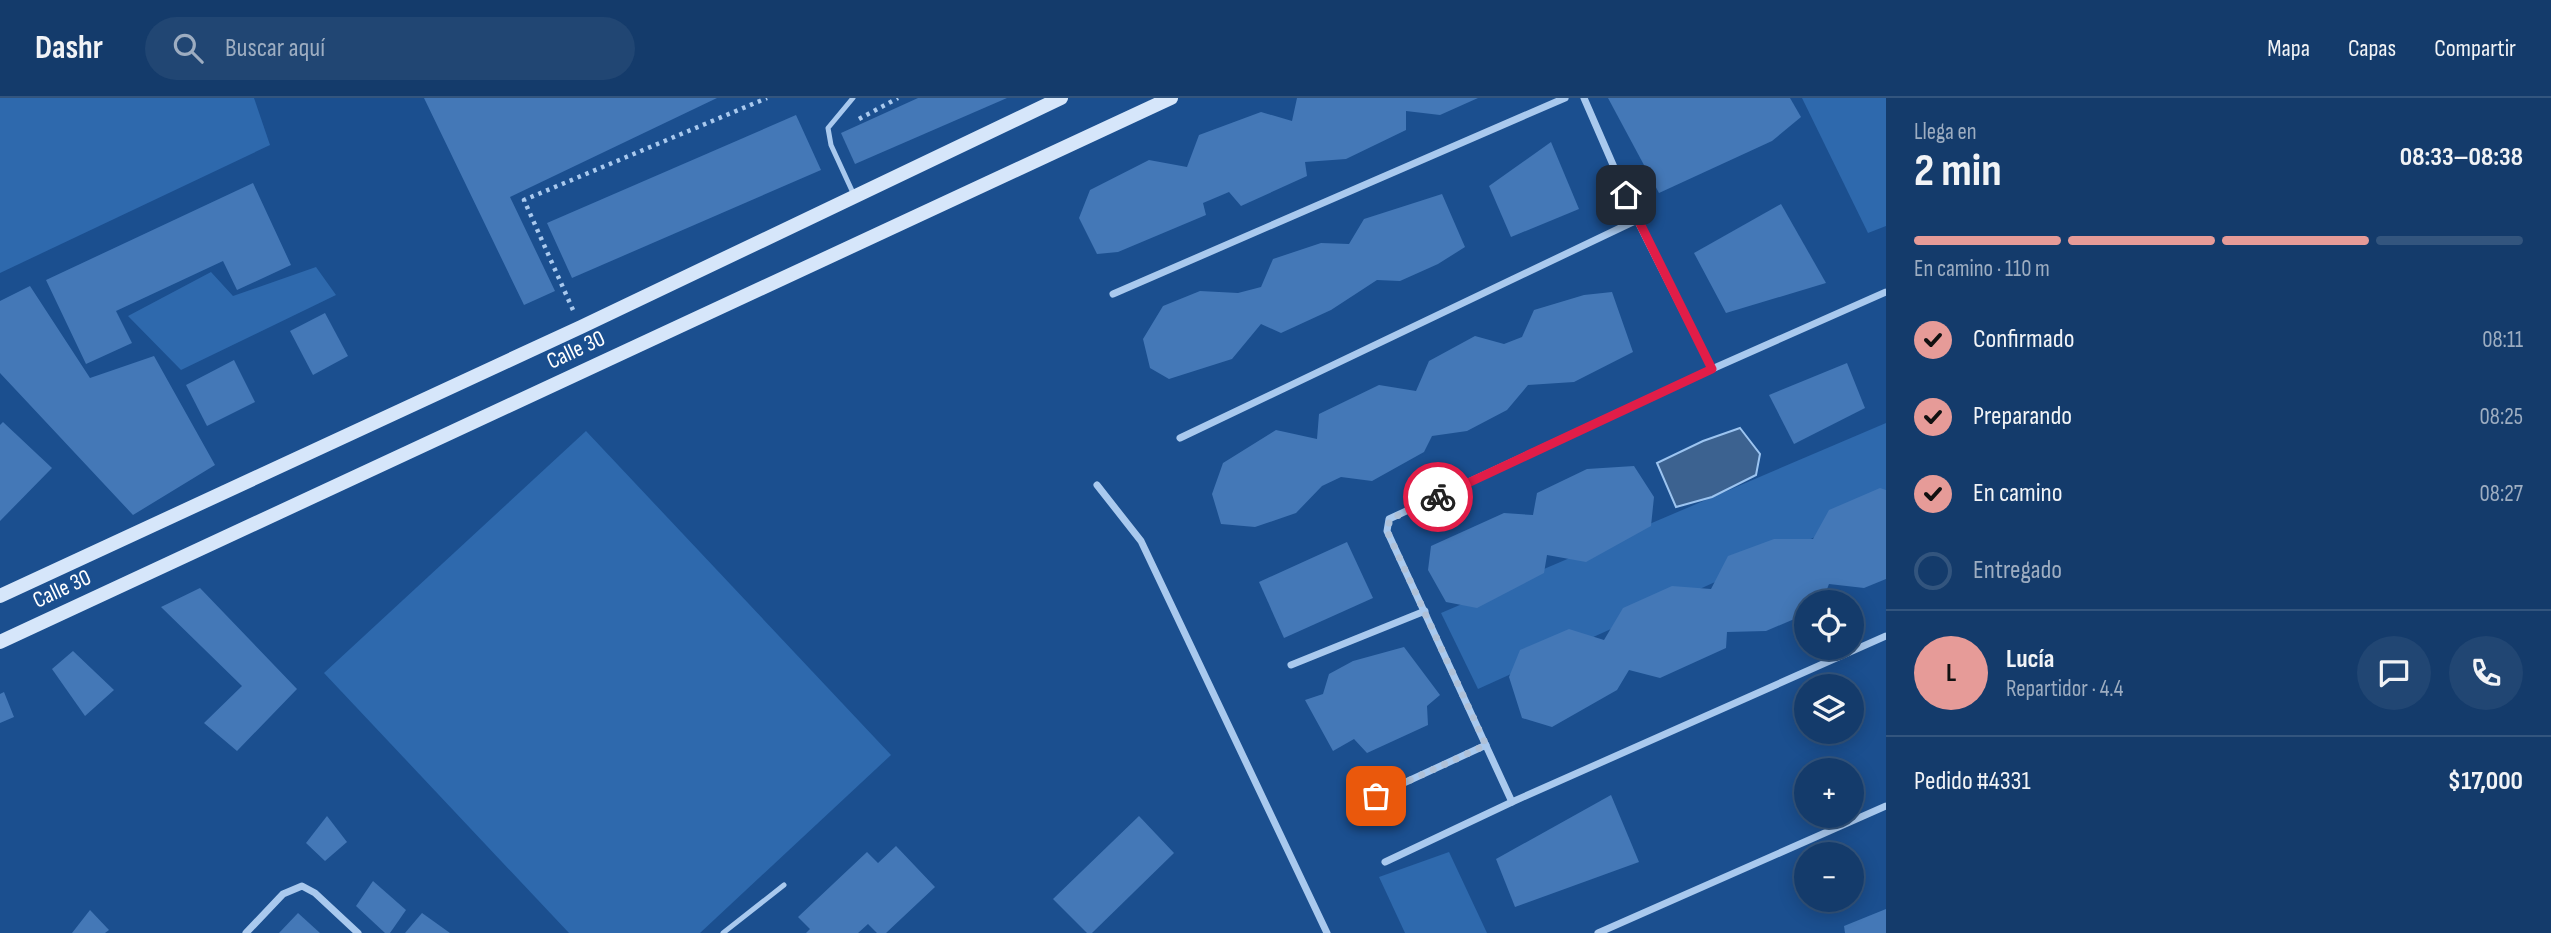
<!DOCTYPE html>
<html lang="es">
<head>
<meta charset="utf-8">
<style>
	body { margin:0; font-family:"Sofia Sans Condensed",sans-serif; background:#214673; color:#f1f3f6; height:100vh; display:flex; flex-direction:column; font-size:26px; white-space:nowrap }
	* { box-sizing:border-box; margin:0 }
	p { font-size:23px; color:#9dadc1 }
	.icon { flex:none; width:38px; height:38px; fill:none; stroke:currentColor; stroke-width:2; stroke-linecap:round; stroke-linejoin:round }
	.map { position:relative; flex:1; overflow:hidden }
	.drawer { display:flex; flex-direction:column; background:#143b6b; width:665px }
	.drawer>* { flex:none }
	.tools { position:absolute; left:1794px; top:492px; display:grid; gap:14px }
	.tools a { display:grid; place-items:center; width:70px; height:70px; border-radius:50%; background:#143b6b; box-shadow:0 4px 18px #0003,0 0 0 2px #33557e; font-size:35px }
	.pin { position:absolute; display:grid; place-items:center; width:60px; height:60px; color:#fff; margin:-30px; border-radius:14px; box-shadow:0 4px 10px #0006 }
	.courier { position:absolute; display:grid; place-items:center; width:70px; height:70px; margin:-35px; border:5px solid #e11d48; border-radius:50%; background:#fff; color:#222; box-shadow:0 2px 9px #0007 }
	.headline em { font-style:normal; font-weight:700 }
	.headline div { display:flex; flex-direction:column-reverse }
	.headline { display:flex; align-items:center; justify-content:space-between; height:119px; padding:0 28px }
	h1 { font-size:46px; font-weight:700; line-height:52px }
	.bar { display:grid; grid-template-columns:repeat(4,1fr); gap:10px 7px; align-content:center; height:84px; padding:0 28px }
	.bar i { height:9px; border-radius:5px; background:#33557e }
	.bar .on { background:#e69b98 }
	.bar p { grid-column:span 4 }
	.line { display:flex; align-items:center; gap:18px; padding:0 28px; border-top:2px solid #33557e }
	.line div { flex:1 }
	.round { display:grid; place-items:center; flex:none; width:74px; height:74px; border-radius:37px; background:#214673 }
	ol { padding:0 28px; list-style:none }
	li { display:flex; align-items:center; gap:21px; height:77px }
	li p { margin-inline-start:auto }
	li .icon { padding:7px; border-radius:50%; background:#e69b98; color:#111; stroke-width:4 }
	li:last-child { color:#9dadc1 }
	li i { width:38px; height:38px; border:4px solid #33557e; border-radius:50% }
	header { display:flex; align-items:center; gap:42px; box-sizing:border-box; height:98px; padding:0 35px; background:#143b6b; border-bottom:2px solid #33557e }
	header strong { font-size:33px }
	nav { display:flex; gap:38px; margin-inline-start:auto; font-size:24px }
	.search { width:490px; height:63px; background:#214673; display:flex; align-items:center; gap:18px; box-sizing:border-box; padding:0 24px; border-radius:38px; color:#9dadc1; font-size:26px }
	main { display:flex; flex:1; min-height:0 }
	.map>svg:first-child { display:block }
	.green { fill:#2e69ad }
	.water { fill:#3c6290; stroke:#9cc4f0; stroke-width:2 }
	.building { fill:#4478b7 }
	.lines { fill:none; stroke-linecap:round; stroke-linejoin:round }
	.path { stroke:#a9c9ee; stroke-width:4.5; stroke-dasharray:3.5 5; stroke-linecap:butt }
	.service { stroke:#a9c9ee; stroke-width:5 }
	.minor { stroke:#a9c9ee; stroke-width:7 }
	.secondary { stroke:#d6e6fa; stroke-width:14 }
	.done { stroke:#afc1d8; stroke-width:7; stroke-dasharray:0 12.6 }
	.route { stroke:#e11d48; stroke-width:9 }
	.labels { text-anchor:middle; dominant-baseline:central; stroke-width:5; stroke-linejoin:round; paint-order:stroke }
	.street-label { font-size:23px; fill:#fff; stroke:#1b4f8f }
</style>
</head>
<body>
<header>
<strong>Dashr</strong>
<div class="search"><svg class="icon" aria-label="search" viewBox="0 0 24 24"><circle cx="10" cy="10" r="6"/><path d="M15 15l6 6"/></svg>Buscar aquí</div>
<nav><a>Mapa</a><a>Capas</a><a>Compartir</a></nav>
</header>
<main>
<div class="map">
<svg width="1886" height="835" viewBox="0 0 1886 835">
	<rect width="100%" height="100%" fill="#1b4f8f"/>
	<g class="green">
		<polygon points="0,0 254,0 270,47 0,175"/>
		<polygon points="1802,0 1886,0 1886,128 1868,135"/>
		<polygon points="316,169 336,197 181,272 128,218 211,174 233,198"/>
		<polygon points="1886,325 1886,407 1478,591 1441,515"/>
		<polygon points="586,333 891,657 700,835 569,835 324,575"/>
		<polygon points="1449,754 1487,835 1405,835 1379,779"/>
	</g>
	<polygon class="water" points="1740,330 1760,356 1756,377 1712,399 1676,409 1657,365 1703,343"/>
	<g class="building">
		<polygon points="424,0 717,0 510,99 555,193 524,207"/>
		<polygon points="918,0 1007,0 855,66 841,35"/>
		<polygon points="1297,0 1478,0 1440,17 1406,13 1406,32 1346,61 1305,64 1307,78 1241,108 1229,94 1203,105 1206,117 1118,154 1097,156 1079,120 1090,92 1149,62 1187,69 1199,37 1261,14 1292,23"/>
		<polygon points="1608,0 1790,0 1801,19 1772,43 1659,95"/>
		<polygon points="796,17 821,72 572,180 547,125"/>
		<polygon points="1551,44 1579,111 1511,139 1489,88"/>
		<polygon points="253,85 291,167 237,192 223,163 116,213 132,245 86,266 46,182"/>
		<polygon points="1442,96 1465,149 1438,166 1400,183 1377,182 1331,212 1281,235 1261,226 1232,261 1169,281 1150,270 1143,241 1163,208 1200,193 1238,195 1261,189 1273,161 1321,145 1349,146 1364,121"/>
		<polygon points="1781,106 1826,185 1726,215 1694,155"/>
		<polygon points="30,188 90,280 154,258 215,367 133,417 0,275 0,203"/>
		<polygon points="1612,194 1633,254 1574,284 1528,287 1507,312 1467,333 1432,338 1424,354 1372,383 1341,379 1322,388 1296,415 1255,429 1221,426 1212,396 1223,365 1276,332 1317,341 1319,316 1379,287 1416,293 1429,263 1475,238 1504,246 1522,239 1534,212 1584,197"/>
		<polygon points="325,215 348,258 313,277 290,233"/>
		<polygon points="234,262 255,304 207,328 186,287"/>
		<polygon points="1847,265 1865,310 1794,346 1769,297"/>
		<polygon points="3,324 52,370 0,423 0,327"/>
		<polygon points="1634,368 1654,399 1651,428 1586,464 1547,457 1544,475 1477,510 1446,504 1428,472 1431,448 1504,415 1533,417 1537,395 1587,371"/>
		<polygon points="1880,390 1886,392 1886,481 1864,490 1829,486 1822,504 1806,504 1806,516 1766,533 1727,534 1726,550 1660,580 1629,572 1617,592 1552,629 1522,620 1509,579 1520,552 1569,531 1604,542 1623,510 1672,488 1711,491 1728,458 1774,441 1813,441 1829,412"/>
		<polygon points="1347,444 1373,500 1284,540 1259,484"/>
		<polygon points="200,490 297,591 237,653 204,625 242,588 161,509"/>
		<polygon points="1404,549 1440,597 1427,608 1428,627 1367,655 1354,641 1333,653 1305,602 1323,596 1329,576 1353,563"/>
		<polygon points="73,553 114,592 85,618 52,571"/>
		<polygon points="4,594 14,619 0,625 0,596"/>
		<polygon points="1611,697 1639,764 1515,809 1496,761"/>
		<polygon points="327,718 347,744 325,763 306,745"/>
		<polygon points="1139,718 1174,755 1092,835 1087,835 1053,801"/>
		<polygon points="896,748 935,789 886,835 877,835 868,826 858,835 806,835 810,831 798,819 867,754 878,765"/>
		<polygon points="373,783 406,812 390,835 385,835 356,808"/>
		<polygon points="1886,811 1886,835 1845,835 1844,828"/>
		<polygon points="90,812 109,832 105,835 72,835"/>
		<polygon points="298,815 320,835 279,835"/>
		<polygon points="422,815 450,835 405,835"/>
	</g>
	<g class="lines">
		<g class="path">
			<polyline points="859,21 898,0"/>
			<polyline points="573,212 524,102 767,0"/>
		</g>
		<g class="service">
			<polyline points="853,0 828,30 831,47 854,97"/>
			<polyline points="723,835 784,787"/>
		</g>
		<g class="minor">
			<polyline points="1584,0 1637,122 1712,271"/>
			<polyline points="1113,196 1565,0"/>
			<polyline points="1180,340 1637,122"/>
			<polyline points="1097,387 1141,443 1327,835"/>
			<polyline points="1291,567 1425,513"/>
			<polyline points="1512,704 1387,433 1389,421 1712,271 1886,194"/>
			<polyline points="1354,708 1486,647"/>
			<polyline points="1385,764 1512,704 1886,538"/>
			<polyline points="246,835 283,796 302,788 315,795 358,835"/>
			<polyline points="1598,835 1886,708"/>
		</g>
		<g class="secondary">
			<polyline points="0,498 581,229 1061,0"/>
			<polyline points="0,544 1171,0"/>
		</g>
	</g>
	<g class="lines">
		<polyline class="done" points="1376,698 1486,647 1387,433 1390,421 1438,399"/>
		<polyline class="route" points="1438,399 1712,271 1626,97"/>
	</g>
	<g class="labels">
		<g class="street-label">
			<text transform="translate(576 252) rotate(-25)">Calle 30</text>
			<text transform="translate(62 491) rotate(-25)">Calle 30</text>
		</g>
	</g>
</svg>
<div class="tools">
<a><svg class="icon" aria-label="locate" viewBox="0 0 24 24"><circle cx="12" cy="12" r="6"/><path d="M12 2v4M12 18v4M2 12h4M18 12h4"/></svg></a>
<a><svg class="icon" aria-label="layers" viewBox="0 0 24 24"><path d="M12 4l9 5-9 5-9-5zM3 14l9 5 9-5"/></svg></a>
<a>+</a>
<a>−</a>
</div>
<div class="pin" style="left:1376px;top:698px;background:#ea580c"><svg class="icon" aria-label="bag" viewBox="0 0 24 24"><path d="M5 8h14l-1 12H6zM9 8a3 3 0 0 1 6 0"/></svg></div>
<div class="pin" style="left:1626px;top:97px;background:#1f2937"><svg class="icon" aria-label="home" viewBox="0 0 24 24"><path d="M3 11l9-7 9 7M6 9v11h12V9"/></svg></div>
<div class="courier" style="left:1438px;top:399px"><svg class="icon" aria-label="bike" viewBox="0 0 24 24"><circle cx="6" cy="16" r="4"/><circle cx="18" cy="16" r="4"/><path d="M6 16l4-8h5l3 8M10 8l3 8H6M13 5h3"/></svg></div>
</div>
<section class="drawer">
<div class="headline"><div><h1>2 min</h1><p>Llega en</p></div><em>08:33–08:38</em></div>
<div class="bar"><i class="on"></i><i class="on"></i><i class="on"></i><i></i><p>En camino · 110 m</p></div>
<ol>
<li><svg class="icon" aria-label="check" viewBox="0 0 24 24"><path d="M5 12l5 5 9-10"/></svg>Confirmado<p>08:11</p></li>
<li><svg class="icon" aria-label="check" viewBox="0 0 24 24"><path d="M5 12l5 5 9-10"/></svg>Preparando<p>08:25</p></li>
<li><svg class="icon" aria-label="check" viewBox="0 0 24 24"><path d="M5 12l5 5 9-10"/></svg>En camino<p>08:27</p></li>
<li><i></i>Entregado</li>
</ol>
<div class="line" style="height:126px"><b class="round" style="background:#e69b98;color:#111">L</b><div><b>Lucía</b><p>Repartidor · 4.4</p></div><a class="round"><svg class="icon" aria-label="chat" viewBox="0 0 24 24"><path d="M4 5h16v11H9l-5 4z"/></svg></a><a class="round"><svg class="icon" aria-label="phone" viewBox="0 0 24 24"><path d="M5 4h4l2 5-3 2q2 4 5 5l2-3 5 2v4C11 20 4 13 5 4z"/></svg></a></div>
<div class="line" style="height:91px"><div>Pedido #4331</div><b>$17,000</b></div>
</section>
</main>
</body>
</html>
